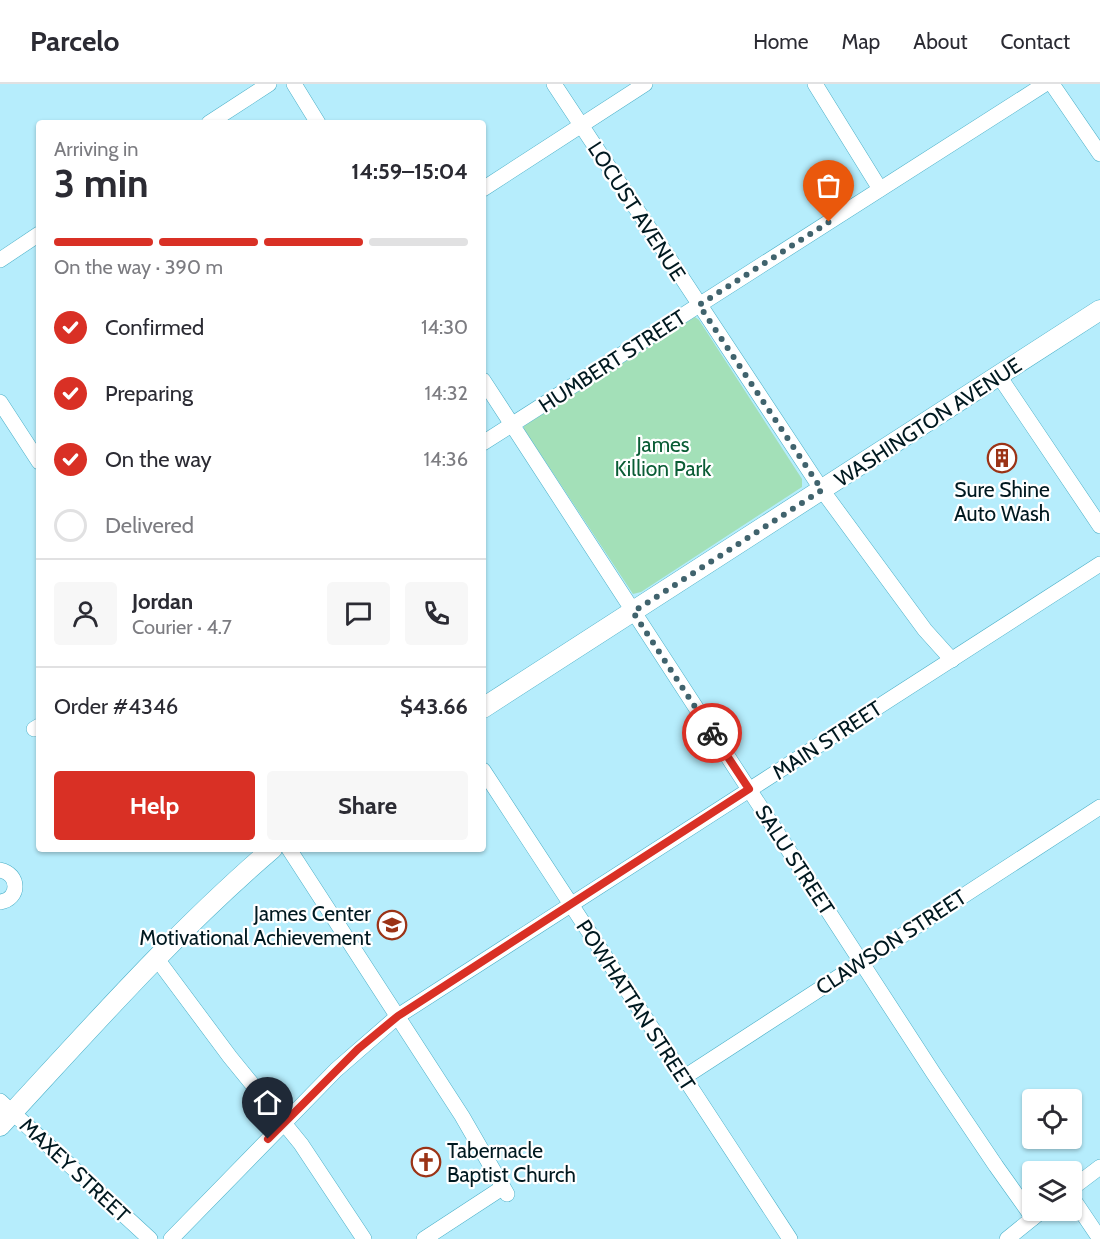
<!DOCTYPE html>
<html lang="en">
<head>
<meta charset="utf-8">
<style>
	body { margin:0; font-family:Cabin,sans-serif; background:#f7f7f7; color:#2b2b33; height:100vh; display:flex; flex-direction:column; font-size:22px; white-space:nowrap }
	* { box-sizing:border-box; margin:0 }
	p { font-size:20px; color:#7c7c81 }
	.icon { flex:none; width:33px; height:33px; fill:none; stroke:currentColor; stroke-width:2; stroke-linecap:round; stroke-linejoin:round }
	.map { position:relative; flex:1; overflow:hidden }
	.drawer { position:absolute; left:36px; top:36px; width:450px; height:732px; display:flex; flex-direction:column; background:#fff; border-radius:6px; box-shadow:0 2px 4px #0004 }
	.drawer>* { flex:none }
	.controls { position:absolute; left:1022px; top:1005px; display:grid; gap:12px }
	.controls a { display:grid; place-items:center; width:60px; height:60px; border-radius:6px; background:#fff; box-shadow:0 2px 4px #0004; font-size:30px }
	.pin { position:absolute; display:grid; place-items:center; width:51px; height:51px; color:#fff; margin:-62px -26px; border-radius:50% 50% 50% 0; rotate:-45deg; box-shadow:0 0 6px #0007 }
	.pin .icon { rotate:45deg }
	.courier { position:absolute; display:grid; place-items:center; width:60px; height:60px; margin:-30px; border:4px solid #d93025; border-radius:50%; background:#fff; color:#222; box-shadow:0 2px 8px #0007 }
	.overview em { font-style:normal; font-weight:700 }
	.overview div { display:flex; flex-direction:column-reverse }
	.overview { display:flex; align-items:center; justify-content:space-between; height:102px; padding:0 18px }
	h1 { font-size:39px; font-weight:700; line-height:45px }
	.bar { display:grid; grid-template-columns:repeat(4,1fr); gap:9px 6px; align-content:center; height:72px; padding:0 18px }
	.bar i { height:8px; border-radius:4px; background:#e1e1e2 }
	.bar .active { background:#d93025 }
	.bar p { grid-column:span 4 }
	.line { display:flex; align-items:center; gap:15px; padding:0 18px; border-top:2px solid #e1e1e2 }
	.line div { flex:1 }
	.round { display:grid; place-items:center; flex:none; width:63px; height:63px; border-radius:6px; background:#f7f7f7 }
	ol { padding:0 18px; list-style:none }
	li { display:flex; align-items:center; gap:18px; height:66px }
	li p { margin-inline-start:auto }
	li .icon { padding:6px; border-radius:50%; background:#d93025; color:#fff; stroke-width:4 }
	li:last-child { color:#7c7c81 }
	li i { width:33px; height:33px; border:3px solid #e1e1e2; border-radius:50% }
	.cta { display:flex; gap:12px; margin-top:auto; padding:12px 18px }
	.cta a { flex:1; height:69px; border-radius:6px; background:#d93025; color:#fff; font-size:24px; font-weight:700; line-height:69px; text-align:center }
	.cta a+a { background:#f7f7f7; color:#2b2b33 }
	header { display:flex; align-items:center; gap:36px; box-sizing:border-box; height:84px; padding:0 30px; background:#fff; border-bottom:2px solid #e1e1e2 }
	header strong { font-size:28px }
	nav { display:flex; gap:33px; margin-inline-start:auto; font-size:21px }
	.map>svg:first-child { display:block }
	.park { fill:#a3e0b8 }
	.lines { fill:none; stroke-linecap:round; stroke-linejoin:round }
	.minor-casing { stroke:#4bb0c8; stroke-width:16 }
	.major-casing { stroke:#4bb0c8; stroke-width:21 }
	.minor { stroke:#fff; stroke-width:15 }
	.major { stroke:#fff; stroke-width:20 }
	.done { stroke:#40636d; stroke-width:6; stroke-dasharray:0 10.8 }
	.route { stroke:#d93025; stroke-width:8 }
	.labels { text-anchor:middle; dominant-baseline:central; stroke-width:4.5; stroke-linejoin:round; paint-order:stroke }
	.street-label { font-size:21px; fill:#001920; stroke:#fff }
	.park-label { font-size:21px; fill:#0a5c35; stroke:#fff }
	.poi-label { font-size:21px; fill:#001920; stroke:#fff }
</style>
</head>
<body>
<header>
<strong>Parcelo</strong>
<nav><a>Home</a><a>Map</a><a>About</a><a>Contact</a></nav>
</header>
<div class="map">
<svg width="1100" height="1155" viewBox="0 0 1100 1155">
	<rect width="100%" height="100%" fill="#b6edfc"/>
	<polygon class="park" points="695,233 699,236 802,395 802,403 641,508 633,510 524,345 524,342"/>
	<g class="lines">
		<g class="minor-casing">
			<g id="minor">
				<polyline points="294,0 318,39"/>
				<polyline points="554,0 822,406 925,546 952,576"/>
				<polyline points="815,0 880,105"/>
				<polyline points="1052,0 1100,70"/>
				<polyline points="209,39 269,0"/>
				<polyline points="483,105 645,0"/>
				<polyline points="0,176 39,150"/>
				<polyline points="999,292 1100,442"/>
				<polyline points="483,296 934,990 996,1082 1033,1134"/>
				<polyline points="0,318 39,378"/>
				<polyline points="483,359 1045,0"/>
				<polyline points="34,645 39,642"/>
				<polyline points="483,686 790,1155"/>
				<polyline points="289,765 462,1032 507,1110"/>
				<path d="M0,786c20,4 20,29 0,32"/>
				<polyline points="157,875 230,973 301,1060 364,1155"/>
				<polyline points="683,994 1100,723"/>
				<polyline points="0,1017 150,1155"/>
				<polyline points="1071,1105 1100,1083"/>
				<polyline points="1071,1112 1100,1155"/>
				<polyline points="171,1155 336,986 398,932 1100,480"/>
				<polyline points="424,1155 502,1104"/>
				<polyline points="1007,1155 1043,1126"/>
			</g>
		</g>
		<g class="major-casing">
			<g id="major">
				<polyline points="483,624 1100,226"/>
				<path d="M0,1042c88,-95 174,-193 272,-277"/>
			</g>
		</g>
		<use href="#minor" class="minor"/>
		<use href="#major" class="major"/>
	</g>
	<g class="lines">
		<polyline class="done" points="712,649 633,528 822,406 699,221 829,138"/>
		<polyline class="route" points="268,1055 358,965 398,932 749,705 712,649"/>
	</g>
	<defs>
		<g id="building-ring" transform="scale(1.5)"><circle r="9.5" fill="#fff" stroke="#9b3316" stroke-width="1.5"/><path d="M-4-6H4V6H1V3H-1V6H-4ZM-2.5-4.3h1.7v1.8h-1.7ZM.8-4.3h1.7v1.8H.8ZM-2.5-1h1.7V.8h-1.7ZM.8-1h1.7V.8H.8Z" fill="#9b3316"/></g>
		<g id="school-ring" transform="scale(1.5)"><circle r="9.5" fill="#fff" stroke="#9b3316" stroke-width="1.5"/><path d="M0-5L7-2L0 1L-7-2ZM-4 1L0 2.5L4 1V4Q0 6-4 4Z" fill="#9b3316"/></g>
		<g id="church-ring" transform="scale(1.5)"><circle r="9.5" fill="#fff" stroke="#9b3316" stroke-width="1.5"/><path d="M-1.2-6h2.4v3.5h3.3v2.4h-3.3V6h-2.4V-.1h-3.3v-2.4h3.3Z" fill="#9b3316"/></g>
	</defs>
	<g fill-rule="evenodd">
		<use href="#building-ring" x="1002" y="374"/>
		<use href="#school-ring" x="392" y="841"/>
		<use href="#church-ring" x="426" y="1078"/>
	</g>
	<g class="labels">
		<g class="street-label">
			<text transform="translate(637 127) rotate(57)">LOCUST AVENUE</text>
			<text transform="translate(612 277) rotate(-33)">HUMBERT STREET</text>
			<text transform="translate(928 338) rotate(-33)">WASHINGTON AVENUE</text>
			<text transform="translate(827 656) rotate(-33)">MAIN STREET</text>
			<text transform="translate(795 776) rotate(57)">SALU STREET</text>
			<text transform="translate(891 858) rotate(-33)">CLAWSON STREET</text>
			<text transform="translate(636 921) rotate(57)">POWHATTAN STREET</text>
			<text transform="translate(75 1086) rotate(43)">MAXEY STREET</text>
		</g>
		<g class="park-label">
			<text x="663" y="360">James<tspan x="663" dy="24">Killion Park</tspan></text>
		</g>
		<g class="poi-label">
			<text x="1002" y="405">Sure Shine<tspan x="1002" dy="24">Auto Wash</tspan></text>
			<text x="371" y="829" text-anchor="end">James Center<tspan x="371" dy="24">Motivational Achievement</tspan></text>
			<text x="447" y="1066" text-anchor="start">Tabernacle<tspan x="447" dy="24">Baptist Church</tspan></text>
		</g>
	</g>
</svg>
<div class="controls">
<a><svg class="icon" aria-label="locate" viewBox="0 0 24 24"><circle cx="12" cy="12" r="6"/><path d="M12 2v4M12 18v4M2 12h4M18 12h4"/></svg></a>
<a><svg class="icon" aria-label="layers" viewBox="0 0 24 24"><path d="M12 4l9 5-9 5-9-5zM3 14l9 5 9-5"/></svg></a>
</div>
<div class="pin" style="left:829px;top:138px;background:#ea580c"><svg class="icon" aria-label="bag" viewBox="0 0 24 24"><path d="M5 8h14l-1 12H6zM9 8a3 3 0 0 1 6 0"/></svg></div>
<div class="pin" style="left:268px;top:1055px;background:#1f2937"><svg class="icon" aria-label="home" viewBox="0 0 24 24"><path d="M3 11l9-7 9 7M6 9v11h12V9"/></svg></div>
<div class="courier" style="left:712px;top:649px"><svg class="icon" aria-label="bike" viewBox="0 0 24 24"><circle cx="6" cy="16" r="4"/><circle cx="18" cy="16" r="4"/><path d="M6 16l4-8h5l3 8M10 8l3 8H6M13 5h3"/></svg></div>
<section class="drawer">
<div class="overview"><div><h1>3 min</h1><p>Arriving in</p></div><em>14:59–15:04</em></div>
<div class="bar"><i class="active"></i><i class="active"></i><i class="active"></i><i></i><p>On the way · 390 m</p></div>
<ol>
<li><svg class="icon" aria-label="check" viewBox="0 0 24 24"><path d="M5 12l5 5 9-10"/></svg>Confirmed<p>14:30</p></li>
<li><svg class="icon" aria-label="check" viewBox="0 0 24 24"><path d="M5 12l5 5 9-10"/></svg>Preparing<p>14:32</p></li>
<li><svg class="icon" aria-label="check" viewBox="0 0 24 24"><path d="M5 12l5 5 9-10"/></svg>On the way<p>14:36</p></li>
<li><i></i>Delivered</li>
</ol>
<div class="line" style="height:108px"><a class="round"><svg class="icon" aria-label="person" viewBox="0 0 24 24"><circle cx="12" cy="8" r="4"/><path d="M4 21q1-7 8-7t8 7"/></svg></a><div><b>Jordan</b><p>Courier · 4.7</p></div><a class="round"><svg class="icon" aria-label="chat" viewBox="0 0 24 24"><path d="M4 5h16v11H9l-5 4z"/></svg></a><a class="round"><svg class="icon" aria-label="phone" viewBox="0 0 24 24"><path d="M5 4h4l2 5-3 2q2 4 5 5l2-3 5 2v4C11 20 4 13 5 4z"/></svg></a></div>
<div class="line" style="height:78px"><div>Order #4346</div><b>$43.66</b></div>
<div class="cta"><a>Help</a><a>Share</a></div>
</section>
</div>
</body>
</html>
